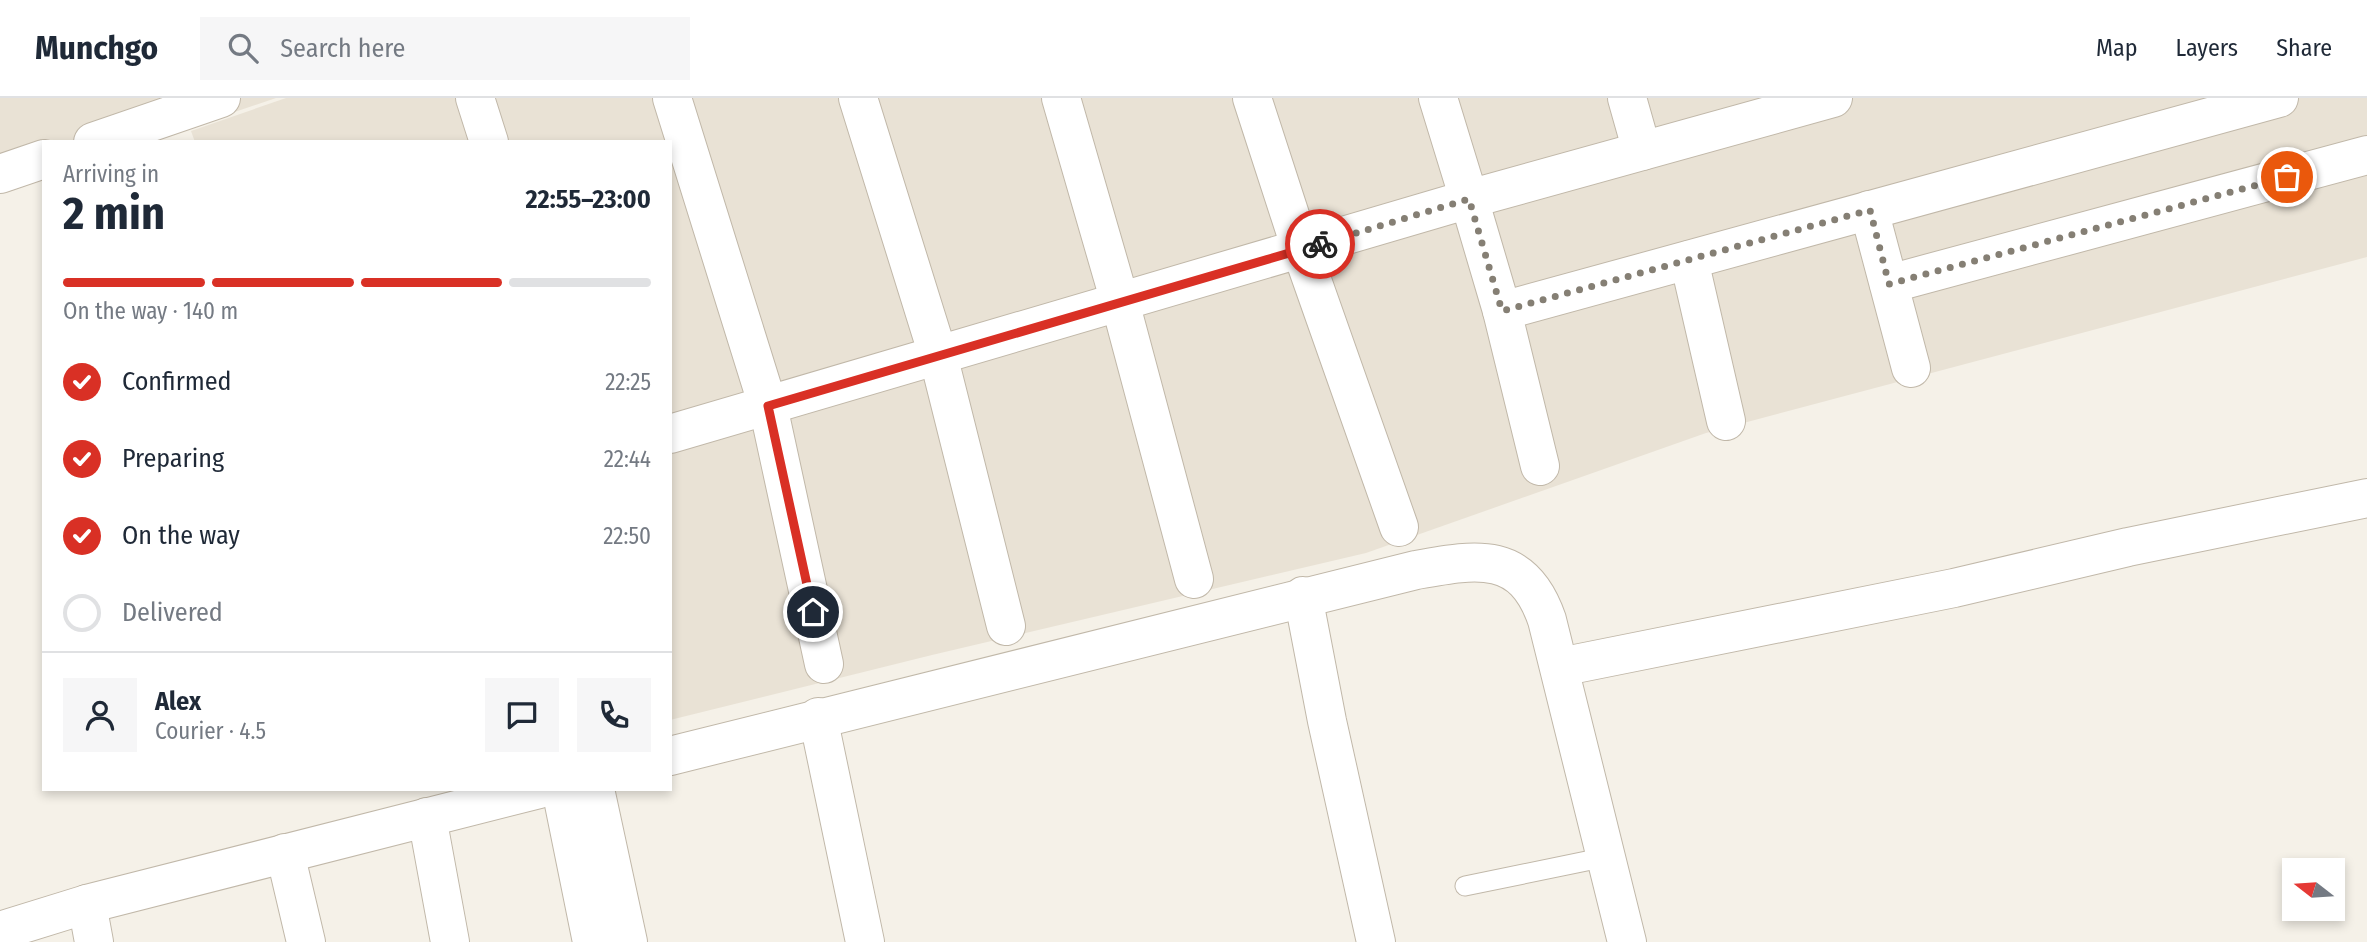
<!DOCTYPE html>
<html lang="en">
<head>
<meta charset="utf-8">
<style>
	body { margin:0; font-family:"Fira Sans Condensed",sans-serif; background:#f6f6f7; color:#1f2937; height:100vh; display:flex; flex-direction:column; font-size:26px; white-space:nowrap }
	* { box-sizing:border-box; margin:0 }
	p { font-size:23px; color:#747a83 }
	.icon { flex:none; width:38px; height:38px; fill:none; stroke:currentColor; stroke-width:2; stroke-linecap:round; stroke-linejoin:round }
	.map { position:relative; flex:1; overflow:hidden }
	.drawer { position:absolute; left:42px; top:42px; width:630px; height:651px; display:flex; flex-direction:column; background:#fff; border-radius:0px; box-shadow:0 4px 10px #0003 }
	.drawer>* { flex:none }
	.needle { width:46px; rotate:287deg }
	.controls { position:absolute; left:2282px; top:760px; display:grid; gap:14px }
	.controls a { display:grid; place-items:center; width:63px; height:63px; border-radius:0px; background:#fff; box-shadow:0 4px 10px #0003; font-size:35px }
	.pin { position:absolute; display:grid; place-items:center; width:60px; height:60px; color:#fff; margin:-30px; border:4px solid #fff; border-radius:50%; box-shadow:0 2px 7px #0007 }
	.courier { position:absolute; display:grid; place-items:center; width:70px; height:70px; margin:-35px; border:5px solid #d93025; border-radius:50%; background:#fff; color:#222; box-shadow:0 2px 9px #0007 }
	.overview em { font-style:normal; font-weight:700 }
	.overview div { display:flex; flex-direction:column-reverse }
	.overview { display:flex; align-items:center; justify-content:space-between; height:119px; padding:0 21px }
	h1 { font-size:46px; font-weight:700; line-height:52px }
	.bar { display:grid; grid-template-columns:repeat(4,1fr); gap:10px 7px; align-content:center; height:84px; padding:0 21px }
	.bar i { height:9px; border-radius:5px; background:#e0e1e3 }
	.bar .active { background:#d93025 }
	.bar p { grid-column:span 4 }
	.line { display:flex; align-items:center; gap:18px; padding:0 21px; border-top:2px solid #e0e1e3 }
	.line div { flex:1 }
	.round { display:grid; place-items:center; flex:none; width:74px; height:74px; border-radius:0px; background:#f6f6f7 }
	ol { padding:0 21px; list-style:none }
	li { display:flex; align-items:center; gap:21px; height:77px }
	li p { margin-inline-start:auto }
	li .icon { padding:7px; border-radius:50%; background:#d93025; color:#fff; stroke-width:4 }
	li:last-child { color:#747a83 }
	li i { width:38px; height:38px; border:4px solid #e0e1e3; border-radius:50% }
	header { display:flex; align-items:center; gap:42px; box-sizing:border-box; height:98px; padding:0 35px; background:#fff; border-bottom:2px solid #e0e1e3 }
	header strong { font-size:33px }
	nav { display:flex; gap:38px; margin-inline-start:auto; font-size:24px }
	.search { width:490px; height:63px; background:#f6f6f7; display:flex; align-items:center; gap:18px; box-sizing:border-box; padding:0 24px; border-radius:0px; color:#747a83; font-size:26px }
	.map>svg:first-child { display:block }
	.residential { fill:#e9e2d5 }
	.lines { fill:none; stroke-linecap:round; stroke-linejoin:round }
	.lane-casing { stroke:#c1b8a9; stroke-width:21 }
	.street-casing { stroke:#c1b8a9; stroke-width:40 }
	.lane { stroke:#fff; stroke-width:19 }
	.street { stroke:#fff; stroke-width:38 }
	.done { stroke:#857f74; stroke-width:7; stroke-dasharray:0 12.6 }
	.route { stroke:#d93025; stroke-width:9 }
</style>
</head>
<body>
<header>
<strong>Munchgo</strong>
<div class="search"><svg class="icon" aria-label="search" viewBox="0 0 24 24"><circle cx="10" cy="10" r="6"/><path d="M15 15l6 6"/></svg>Search here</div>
<nav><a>Map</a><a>Layers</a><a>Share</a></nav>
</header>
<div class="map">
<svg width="2367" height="844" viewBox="0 0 2367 844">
	<rect width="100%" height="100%" fill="#f5f1e8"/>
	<g class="residential">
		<polygon points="0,0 276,0 146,44 44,44 0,93"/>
		<polygon points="286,0 2367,0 2367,159 1706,335 1366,455 932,557 670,622 670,44 195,44 191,33"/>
	</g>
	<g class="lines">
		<g class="lane-casing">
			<polyline id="lane" points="1465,788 1606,759"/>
		</g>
		<g class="street-casing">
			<g id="street">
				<polyline points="475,0 489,44"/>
				<polyline points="672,0 768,308 824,566"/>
				<polyline points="858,0 938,257 1006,528"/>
				<polyline points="1061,0 1120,204 1194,481"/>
				<polyline points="1252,0 1301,151 1399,429"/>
				<polyline points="1438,0 1469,101 1833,0"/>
				<polyline points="1627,0 1642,53"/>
				<polyline points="93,44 221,0"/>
				<polyline points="0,76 44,61"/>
				<polyline points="1869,112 1911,270"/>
				<polyline points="1689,162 1726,323"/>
				<polyline points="1889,186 2367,57"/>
				<polyline points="1502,213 2279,0"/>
				<polyline points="670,336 1469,101 1502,213 1540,368"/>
				<polyline points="1303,498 1327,623 1376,844"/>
				<polyline points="1560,569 1954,490 2128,449 2367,400"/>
				<polyline points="818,619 865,844"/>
				<path d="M670,658l746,-186c61,-11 107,-20 131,50l80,322"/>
				<polyline points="561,691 592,844"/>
				<polyline points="595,691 628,844"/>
				<polyline points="427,719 450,844"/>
				<polyline points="285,755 306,844"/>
				<polyline points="87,806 94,844"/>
				<polyline points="0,833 87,806 539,691"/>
			</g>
		</g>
		<use href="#lane" class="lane"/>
		<use href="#street" class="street"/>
	</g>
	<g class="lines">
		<polyline class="done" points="1320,146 1469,101 1502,213 1870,112 1889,186 2287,79"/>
		<polyline class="route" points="813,514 768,308 1320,146"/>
	</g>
</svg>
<div class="controls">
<a><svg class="needle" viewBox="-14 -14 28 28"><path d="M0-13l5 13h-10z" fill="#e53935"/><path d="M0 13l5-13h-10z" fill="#747a83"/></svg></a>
</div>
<div class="pin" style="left:2287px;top:79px;background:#ea580c"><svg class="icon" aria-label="bag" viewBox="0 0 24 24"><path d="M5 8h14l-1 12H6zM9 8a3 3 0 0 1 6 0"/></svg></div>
<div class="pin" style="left:813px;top:514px;background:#1f2937"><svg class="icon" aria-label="home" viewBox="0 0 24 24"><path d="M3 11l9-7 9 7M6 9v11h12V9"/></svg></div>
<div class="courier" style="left:1320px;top:146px"><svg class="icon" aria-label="bike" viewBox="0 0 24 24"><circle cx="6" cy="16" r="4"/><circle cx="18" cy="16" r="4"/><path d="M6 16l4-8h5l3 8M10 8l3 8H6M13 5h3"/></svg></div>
<section class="drawer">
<div class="overview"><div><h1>2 min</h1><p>Arriving in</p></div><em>22:55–23:00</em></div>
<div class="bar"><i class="active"></i><i class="active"></i><i class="active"></i><i></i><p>On the way · 140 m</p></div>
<ol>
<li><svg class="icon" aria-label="check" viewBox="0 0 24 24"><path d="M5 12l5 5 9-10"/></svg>Confirmed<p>22:25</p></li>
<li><svg class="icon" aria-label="check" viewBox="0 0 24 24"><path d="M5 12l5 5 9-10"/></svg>Preparing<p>22:44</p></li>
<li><svg class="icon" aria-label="check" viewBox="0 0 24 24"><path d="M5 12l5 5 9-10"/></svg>On the way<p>22:50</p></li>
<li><i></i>Delivered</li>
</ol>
<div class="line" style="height:126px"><a class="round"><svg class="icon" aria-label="person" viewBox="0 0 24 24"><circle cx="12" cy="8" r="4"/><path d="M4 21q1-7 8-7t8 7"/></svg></a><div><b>Alex</b><p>Courier · 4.5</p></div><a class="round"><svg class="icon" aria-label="chat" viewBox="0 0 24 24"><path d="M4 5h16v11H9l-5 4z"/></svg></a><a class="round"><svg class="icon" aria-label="phone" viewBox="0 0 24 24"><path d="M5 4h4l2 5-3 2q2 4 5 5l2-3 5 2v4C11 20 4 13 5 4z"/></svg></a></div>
</section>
</div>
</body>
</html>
